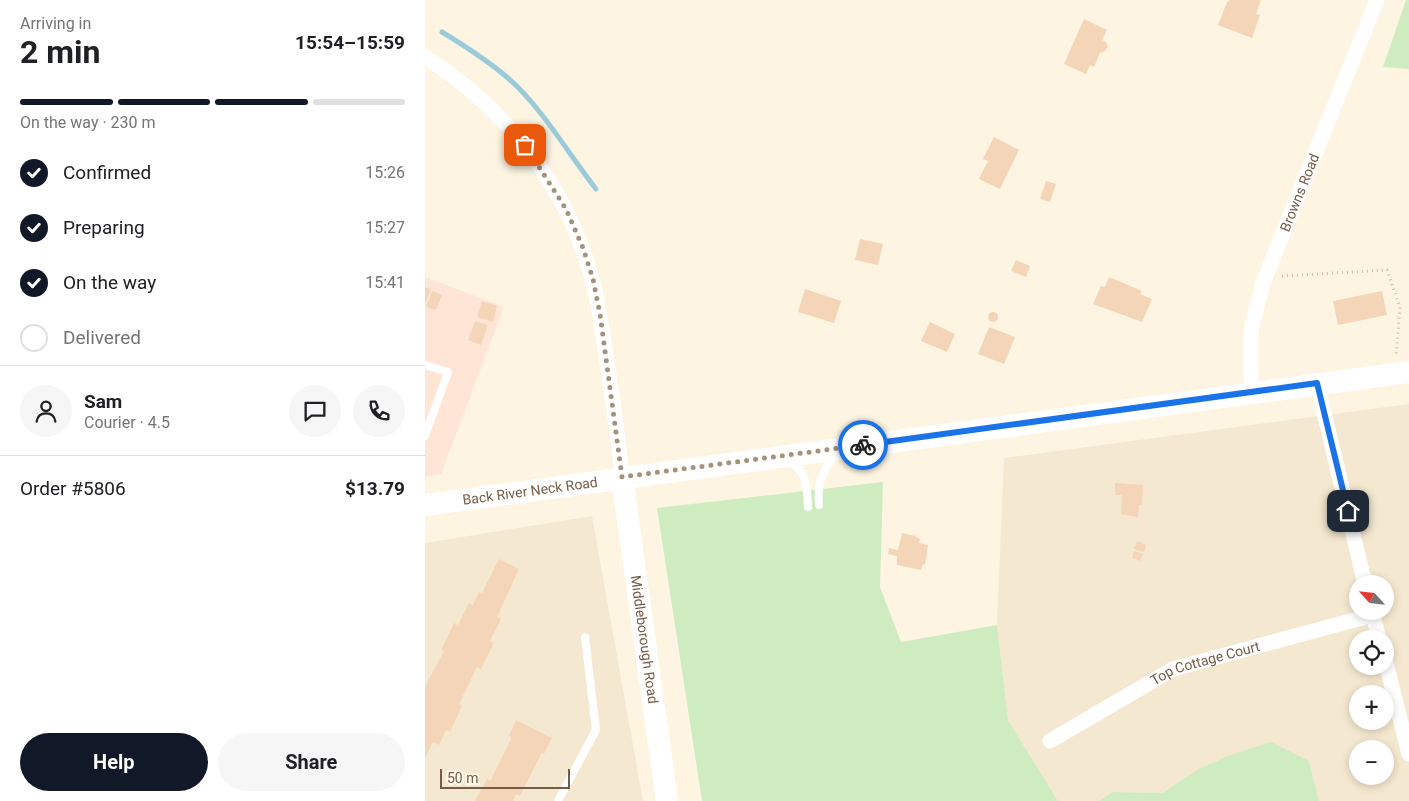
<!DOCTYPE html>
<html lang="en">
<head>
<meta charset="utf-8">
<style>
	body { margin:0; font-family:Roboto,sans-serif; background:#f6f6f6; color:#202124; height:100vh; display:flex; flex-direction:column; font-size:19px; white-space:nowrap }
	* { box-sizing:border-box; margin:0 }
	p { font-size:16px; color:#757577 }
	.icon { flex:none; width:28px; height:28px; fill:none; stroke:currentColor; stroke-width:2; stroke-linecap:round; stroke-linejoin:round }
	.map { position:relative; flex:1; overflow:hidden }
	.drawer { display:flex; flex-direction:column; background:#fff; width:425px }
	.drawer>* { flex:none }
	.needle { width:32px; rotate:297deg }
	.fabs { position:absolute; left:924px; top:575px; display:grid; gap:10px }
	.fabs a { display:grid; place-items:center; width:45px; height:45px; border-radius:50%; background:#fff; box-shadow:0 2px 8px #0003; font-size:25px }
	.scale { position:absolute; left:15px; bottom:12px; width:130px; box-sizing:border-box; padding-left:5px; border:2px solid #765c47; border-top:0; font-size:14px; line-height:18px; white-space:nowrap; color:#765c47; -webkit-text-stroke:4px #fff8ea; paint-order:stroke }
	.pin { position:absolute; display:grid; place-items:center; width:42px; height:42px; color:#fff; margin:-21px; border-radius:10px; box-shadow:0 2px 8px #0006 }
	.courier { position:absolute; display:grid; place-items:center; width:50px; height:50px; margin:-25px; border:4px solid #1a73e8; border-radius:50%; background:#fff; color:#222; box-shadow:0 1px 6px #0007 }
	.headline em { font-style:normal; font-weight:700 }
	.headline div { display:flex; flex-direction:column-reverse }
	.headline { display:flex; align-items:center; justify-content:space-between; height:85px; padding:0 20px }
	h1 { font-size:32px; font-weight:700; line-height:38px }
	.bar { display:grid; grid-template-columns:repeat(4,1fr); gap:8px 5px; align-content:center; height:60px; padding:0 20px }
	.bar i { height:6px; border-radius:4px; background:#e0e0e0 }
	.bar .active { background:#111827 }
	.bar p { grid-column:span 4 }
	.line { display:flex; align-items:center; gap:12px; padding:0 20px; border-top:1px solid #e0e0e0 }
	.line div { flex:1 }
	.round { display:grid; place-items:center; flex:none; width:52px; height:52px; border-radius:26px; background:#f6f6f6 }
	ol { padding:0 20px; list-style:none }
	li { display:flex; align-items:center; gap:15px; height:55px }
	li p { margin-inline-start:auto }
	li .icon { padding:5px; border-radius:50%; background:#111827; color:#fff; stroke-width:4 }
	li:last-child { color:#757577 }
	li i { width:28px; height:28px; border:2px solid #e0e0e0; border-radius:50% }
	.button { display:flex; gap:10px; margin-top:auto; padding:10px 20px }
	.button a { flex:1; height:58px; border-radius:30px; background:#111827; color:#fff; font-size:20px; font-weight:700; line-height:58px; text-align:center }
	.button a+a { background:#f6f6f6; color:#202124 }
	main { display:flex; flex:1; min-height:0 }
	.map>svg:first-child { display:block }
	.residential { fill:#f5e8d0; fill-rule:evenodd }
	.commercial { fill:#fee5d5 }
	.green { fill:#ceecc0 }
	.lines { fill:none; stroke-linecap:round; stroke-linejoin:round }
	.stream { stroke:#9bcbda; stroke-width:5 }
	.building { fill:#f4d5b8 }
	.path { stroke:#d9b99b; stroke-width:3; stroke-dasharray:1 4; stroke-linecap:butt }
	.lane { stroke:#fff; stroke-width:8 }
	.street { stroke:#fff; stroke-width:15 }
	.secondary { stroke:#fff; stroke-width:22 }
	.done { stroke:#a5927d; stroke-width:5; stroke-dasharray:0 9 }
	.route { stroke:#1a73e8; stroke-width:6 }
	.labels { text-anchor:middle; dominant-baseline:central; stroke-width:4.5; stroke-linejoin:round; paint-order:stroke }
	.street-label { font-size:14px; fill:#765c47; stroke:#fff8ea }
</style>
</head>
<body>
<main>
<section class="drawer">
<div class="headline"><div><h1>2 min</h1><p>Arriving in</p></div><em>15:54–15:59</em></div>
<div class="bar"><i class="active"></i><i class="active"></i><i class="active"></i><i></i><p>On the way · 230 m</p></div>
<ol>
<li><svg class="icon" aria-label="check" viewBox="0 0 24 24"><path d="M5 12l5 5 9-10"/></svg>Confirmed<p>15:26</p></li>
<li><svg class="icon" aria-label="check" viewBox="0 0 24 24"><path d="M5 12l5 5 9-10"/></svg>Preparing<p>15:27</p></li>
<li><svg class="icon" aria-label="check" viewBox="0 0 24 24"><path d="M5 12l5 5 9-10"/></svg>On the way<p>15:41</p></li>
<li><i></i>Delivered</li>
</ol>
<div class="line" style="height:90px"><a class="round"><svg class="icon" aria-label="person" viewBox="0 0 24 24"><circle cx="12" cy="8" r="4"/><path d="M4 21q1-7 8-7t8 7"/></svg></a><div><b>Sam</b><p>Courier · 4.5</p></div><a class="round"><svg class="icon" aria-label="chat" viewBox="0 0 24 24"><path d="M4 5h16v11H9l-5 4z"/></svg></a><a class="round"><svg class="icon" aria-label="phone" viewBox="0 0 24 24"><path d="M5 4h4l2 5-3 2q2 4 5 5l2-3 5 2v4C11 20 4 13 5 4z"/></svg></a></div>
<div class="line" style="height:65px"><div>Order #5806</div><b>$13.79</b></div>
<div class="button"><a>Help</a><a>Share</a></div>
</section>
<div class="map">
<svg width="984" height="801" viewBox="0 0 984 801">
	<rect width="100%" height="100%" fill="#fdf5e2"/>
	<g class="residential">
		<path d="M984,404v397h-90l-10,-40 -84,-4 -30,14 -32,22 -50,-1 -14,9h-41l-50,-81 -11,-95 7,-167zM932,584h28v27h-28zM932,639h28v27h-28zM932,694h28v27h-28zM932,749h28v27h-28z"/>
		<polygon points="167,516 218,801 0,801 0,543"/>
	</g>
	<polygon class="commercial" points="0,277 79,307 16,474 0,477"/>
	<g class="green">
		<polygon points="981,0 984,0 984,69 958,67"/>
		<polygon points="458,482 455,587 476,642 572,625 583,720 633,801 277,801 232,508"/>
		<polygon points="846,742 884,761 894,801 674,801 688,792 738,793 770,771 800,757"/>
	</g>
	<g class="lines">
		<path class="stream" d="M17,32c23,14 45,28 66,46 35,31 59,74 88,111"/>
	</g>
	<g class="building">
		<polygon points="805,0 836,0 831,14 835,15 827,38 793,25 802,2"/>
		<polygon points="659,19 682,30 677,40 681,42 683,47 680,51 675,53 669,67 665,65 661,74 639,64"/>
		<polygon points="569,137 594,150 575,189 554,179 563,161 558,159"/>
		<polygon points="621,181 631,184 625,202 615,199"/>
		<polygon points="435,239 458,244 453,265 430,260"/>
		<polygon points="591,260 605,266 601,277 586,271"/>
		<polygon points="684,277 717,291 715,294 727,299 717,322 668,304 676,286 680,287"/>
		<polygon points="0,287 6,289 0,304"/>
		<polygon points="380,289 416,301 409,323 373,312"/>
		<polygon points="7,291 17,295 11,310 1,307"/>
		<polygon points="957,291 962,315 913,325 908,301"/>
		<polygon points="57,301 72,306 68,322 52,317"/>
		<circle cx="568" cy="317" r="5"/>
		<polygon points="50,321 63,325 56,345 43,340"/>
		<polygon points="505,322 530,334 522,352 496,341"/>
		<polygon points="564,327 590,337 579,364 553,354"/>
		<polygon points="690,483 718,485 717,505 714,505 713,517 696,514 697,495 690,495"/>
		<polygon points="477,533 490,536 495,539 494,543 503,545 500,565 498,564 496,570 472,565 472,556 463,554 464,548 473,550"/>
		<polygon points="712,541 721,545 719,552 709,549"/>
		<polygon points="709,551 718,554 715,561 707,558"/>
		<polygon points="74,559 94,569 72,617 76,619 65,641 69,643 56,669 52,667 34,704 37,706 25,732 21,730 14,745 8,742 0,758 0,687 19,651 16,650 29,623 33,625 44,603 48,605 54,592 57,593"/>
		<polygon points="91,720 127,738 119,754 117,752 95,796 91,794 88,801 50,801 62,779 65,781 87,737 84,736"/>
	</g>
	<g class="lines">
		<polyline class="path" points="857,276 962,270 975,307 971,356"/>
		<g class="lane">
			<polyline points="0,365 23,372 0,436"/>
			<path d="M364,461c18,10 18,27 19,46"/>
			<path d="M394,505c-2,-24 3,-31 16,-51"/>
			<polyline points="133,801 171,730 160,637"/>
		</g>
		<g class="street">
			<path d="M0,57c81,51 142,129 167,222 8,29 11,59 16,89 5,36 11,72 14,109"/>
			<polyline points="892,383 940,584"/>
			<path id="s1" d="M826,393v-63l12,-47 114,-283"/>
			<polyline points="947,611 954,639"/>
			<polyline points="960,659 984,754"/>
			<path id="s2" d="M625,741l123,-72 200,-54"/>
		</g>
		<g class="secondary">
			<path id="s3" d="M197,477l45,324"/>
			<path id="s4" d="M0,505l984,-133"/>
		</g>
	</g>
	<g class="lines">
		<polyline class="done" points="100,145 141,209 158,248 168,279 175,314 197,477 438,445"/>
		<polyline class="route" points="438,445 892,383 923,511"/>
	</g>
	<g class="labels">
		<g class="street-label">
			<text stroke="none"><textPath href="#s1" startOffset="209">Browns Road</textPath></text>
			<text stroke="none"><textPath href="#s4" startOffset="106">Back River Neck Road</textPath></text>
			<text stroke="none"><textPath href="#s3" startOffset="164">Middleborough Road</textPath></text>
			<text stroke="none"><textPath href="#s2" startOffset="175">Top Cottage Court</textPath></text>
		</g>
	</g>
</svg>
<div class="fabs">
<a><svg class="needle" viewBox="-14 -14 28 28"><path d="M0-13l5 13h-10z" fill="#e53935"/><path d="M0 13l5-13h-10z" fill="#757577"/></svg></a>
<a><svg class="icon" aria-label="locate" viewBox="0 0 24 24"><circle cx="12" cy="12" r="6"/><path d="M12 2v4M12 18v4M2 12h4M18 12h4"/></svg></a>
<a>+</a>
<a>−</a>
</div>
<div class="scale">50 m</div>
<div class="pin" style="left:100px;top:145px;background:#ea580c"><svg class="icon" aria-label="bag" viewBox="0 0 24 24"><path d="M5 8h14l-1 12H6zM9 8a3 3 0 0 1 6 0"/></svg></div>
<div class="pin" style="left:923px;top:511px;background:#1f2937"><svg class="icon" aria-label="home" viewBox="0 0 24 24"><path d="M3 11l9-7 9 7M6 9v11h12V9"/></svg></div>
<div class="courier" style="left:438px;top:445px"><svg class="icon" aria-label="bike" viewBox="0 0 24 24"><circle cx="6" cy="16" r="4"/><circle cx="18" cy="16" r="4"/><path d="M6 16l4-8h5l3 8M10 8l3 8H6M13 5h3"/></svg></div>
</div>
</main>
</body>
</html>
